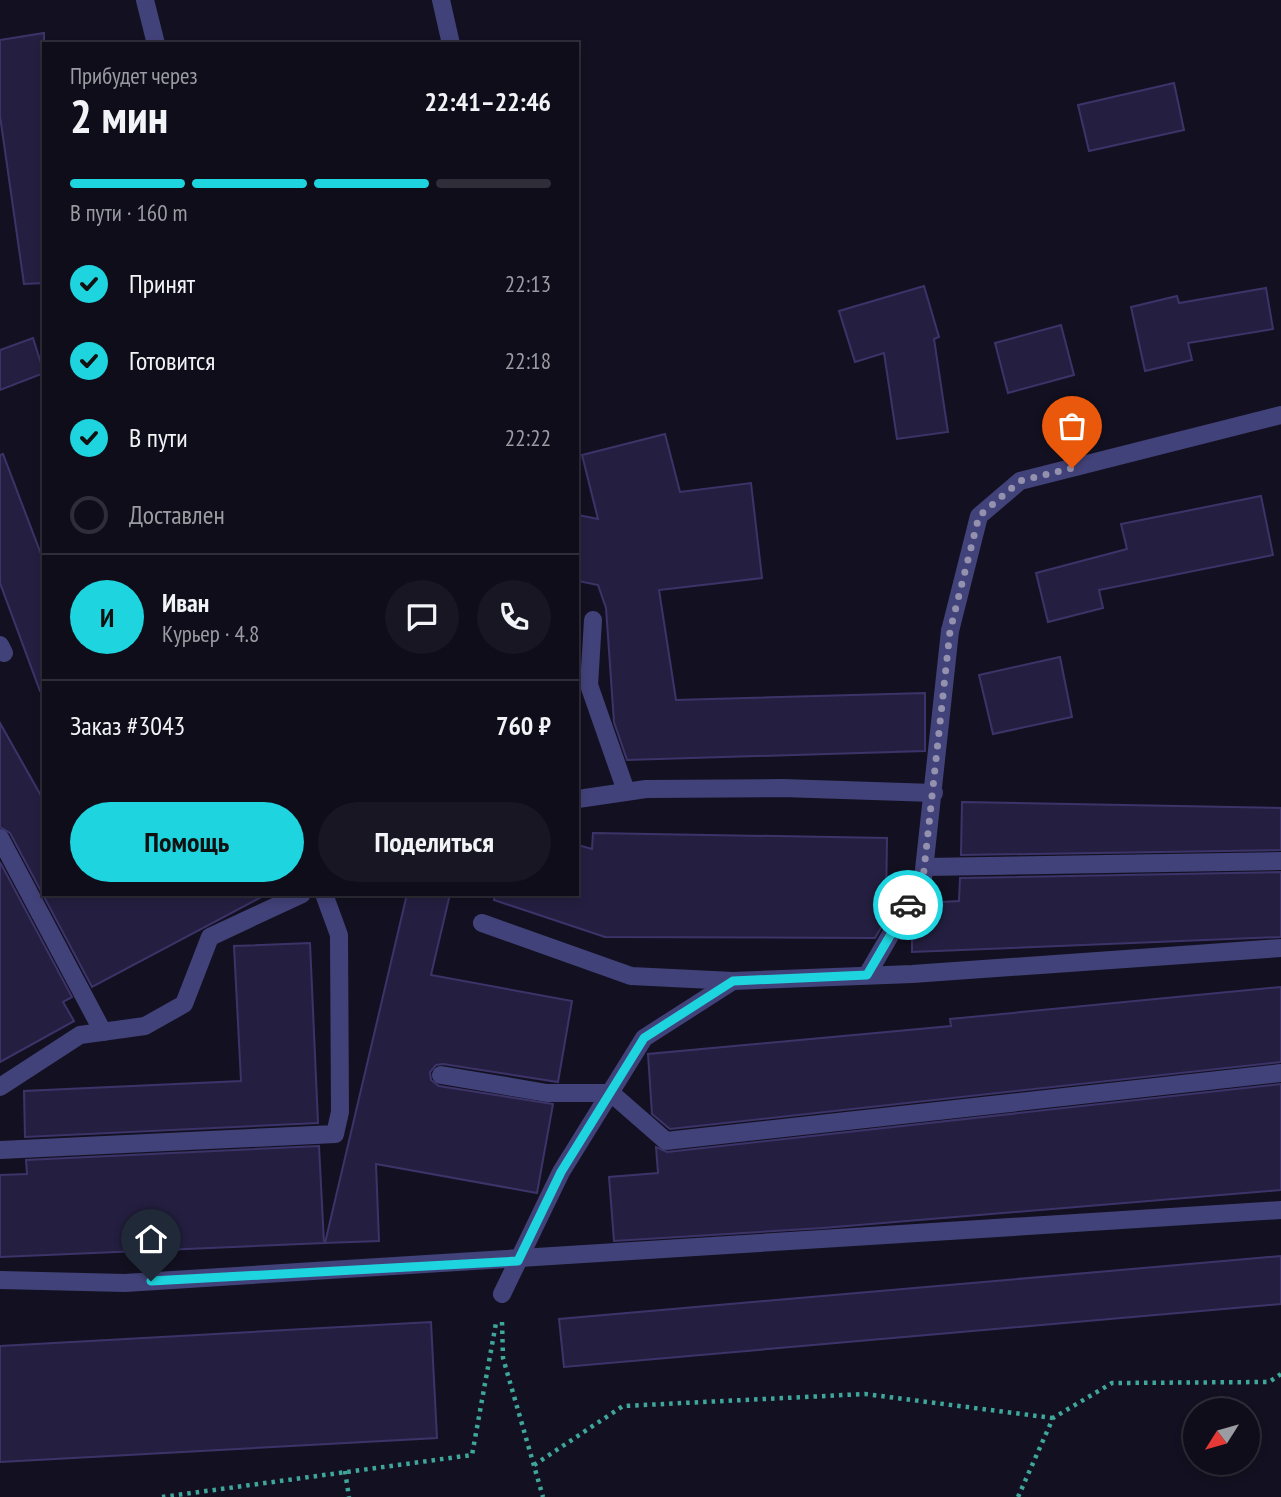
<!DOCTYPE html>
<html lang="ru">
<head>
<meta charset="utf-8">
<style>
	body { margin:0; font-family:"PT Sans Narrow",sans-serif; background:#171622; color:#f1f3f6; height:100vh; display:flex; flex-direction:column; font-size:26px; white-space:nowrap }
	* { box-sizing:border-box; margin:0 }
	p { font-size:23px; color:#9b9ca2 }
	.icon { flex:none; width:38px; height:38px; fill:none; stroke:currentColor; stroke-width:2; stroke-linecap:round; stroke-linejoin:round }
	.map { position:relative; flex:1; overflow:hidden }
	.details { position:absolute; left:42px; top:42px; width:537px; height:854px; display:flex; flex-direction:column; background:#0e0d19; border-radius:0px; box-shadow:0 4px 10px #0003,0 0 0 2px #2e2d38 }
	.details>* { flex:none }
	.needle { width:46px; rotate:233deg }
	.buttons { position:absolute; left:1183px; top:1398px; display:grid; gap:14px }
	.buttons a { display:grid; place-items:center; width:77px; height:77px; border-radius:50%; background:#0e0d19; box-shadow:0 4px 10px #0003,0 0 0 2px #2e2d38; font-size:35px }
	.pin { position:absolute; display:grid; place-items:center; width:60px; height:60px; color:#fff; margin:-72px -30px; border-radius:50% 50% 50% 0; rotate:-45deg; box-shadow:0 0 7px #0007 }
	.pin .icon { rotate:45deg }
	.courier { position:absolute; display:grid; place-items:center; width:70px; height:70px; margin:-35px; border:5px solid #1ed4de; border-radius:50%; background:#fff; color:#222; box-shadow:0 2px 9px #0007 }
	.summary em { font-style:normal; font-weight:800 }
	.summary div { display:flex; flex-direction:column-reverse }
	.summary { display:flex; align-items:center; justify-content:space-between; height:119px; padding:0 28px }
	h1 { font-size:46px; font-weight:800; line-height:52px }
	.bar { display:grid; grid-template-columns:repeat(4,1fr); gap:10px 7px; align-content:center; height:84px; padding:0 28px }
	.bar i { height:9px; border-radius:5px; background:#2e2d38 }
	.bar .active { background:#1ed4de }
	.bar p { grid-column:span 4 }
	.line { display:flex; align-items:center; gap:18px; padding:0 28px; border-top:2px solid #2e2d38 }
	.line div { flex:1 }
	.round { display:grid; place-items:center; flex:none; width:74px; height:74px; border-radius:37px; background:#171622 }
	ol { padding:0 28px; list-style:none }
	li { display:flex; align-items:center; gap:21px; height:77px }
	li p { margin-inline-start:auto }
	li .icon { padding:7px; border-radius:50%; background:#1ed4de; color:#111; stroke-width:4 }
	li:last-child { color:#9b9ca2 }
	li i { width:38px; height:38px; border:4px solid #2e2d38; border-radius:50% }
	.action { display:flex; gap:14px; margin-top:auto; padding:14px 28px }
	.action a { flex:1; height:80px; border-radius:42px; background:#1ed4de; color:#111; font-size:28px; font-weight:800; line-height:80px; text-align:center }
	.action a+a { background:#171622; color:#f1f3f6 }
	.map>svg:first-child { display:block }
	.building { fill:#241f40; stroke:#3c3469; stroke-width:2 }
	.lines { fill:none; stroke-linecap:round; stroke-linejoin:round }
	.path { stroke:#3ea69b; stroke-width:4.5; stroke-dasharray:3.5 5; stroke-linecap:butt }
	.service { stroke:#42427a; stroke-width:18 }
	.minor { stroke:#42427a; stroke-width:18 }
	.done { stroke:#9491ae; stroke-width:7; stroke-dasharray:0 12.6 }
	.route { stroke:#1ed4de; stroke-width:9 }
</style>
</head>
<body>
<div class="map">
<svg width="1281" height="1497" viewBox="0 0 1281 1497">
	<rect width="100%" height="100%" fill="#131121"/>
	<g class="building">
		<polygon points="44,33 44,283 24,284 0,116 0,40"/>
		<polygon points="1174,83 1184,130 1089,151 1078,105"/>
		<polygon points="924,286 939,337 934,339 948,432 897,439 884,353 855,362 839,311"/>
		<polygon points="1266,288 1273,329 1188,343 1192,360 1145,371 1131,307 1177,296 1179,303"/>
		<polygon points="1061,325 1074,375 1008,393 995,343"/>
		<polygon points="33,338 44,373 0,390 0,350"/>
		<polygon points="665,434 680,492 751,483 762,578 659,590 676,700 925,693 925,751 627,760 614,722 606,608 598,585 578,581 578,515 598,519 582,455"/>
		<polygon points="3,454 44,562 44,691 40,691 0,583 0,455"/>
		<polygon points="1261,496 1273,555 1099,590 1103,608 1048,622 1036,573 1127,549 1121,524"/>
		<polygon points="1060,657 1072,717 993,734 979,675"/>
		<polygon points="0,723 44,801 44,894 267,894 92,987 10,833 0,827"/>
		<polygon points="962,802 1281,808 1281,850 961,855"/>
		<polygon points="593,833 887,838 886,904 895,904 875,938 605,937 494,900 495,894 578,894 578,845 592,849"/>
		<polygon points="0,862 72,997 63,1002 74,1021 0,1062"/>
		<polygon points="1281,872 1281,937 912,952 912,939 901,939 922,903 959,901 960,878"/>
		<polygon points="407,894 450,894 431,975 572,1001 558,1082 443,1064 436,1065 430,1072 431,1080 439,1086 553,1104 537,1193 376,1164 379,1241 325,1243"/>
		<polygon points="310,943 318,1123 25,1137 24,1091 241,1081 234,946"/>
		<polygon points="1281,987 1281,1062 670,1129 652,1114 648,1054 951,1026 950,1019"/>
		<polygon points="1281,1084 1281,1190 823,1228 614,1241 609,1177 658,1173 656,1147 667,1152"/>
		<polygon points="319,1146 324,1243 0,1257 0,1175 27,1174 26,1160"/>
		<polygon points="1281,1256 1281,1304 564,1367 559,1319"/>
		<polygon points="431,1322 437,1438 0,1462 0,1346"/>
	</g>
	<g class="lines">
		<g class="path">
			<polyline points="502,1322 503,1358 543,1497"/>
			<polyline points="534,1465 623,1406 865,1394 1053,1418"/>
			<polyline points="345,1471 349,1497"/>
			<polyline points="162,1497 472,1455 496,1323"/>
			<polyline points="1018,1497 1053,1418 1112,1383 1269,1382 1281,1374"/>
		</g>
		<g class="service">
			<polyline points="593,620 589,685 626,791"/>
			<polyline points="0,645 4,653"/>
			<polyline points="578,799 646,789 782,788 934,793"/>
			<polyline points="0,838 103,1032"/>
			<polyline points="925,867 1281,861"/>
			<polyline points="482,923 631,976 733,981"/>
			<polyline points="867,975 923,879 950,631"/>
			<polyline points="441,1075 547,1093 611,1093 666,1141 1281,1073"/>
			<polyline points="0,1087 80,1035 145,1026 184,1004 210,937 302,894"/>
			<polyline points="0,1150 335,1134 340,1112 339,935 324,894"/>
			<polyline points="0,1280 125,1283 1281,1210"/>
			<polyline points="502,1294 561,1172 644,1038 733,981 912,974 1281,948"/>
		</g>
		<g class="minor">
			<polyline points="145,0 156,44"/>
			<polyline points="441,0 451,44"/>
			<polyline points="950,631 979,516 1020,481 1281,415"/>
		</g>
	</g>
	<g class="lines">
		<polyline class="done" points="908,905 923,879 950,631 979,516 1020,481 1072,468"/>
		<polyline class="route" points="151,1281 518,1261 561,1172 644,1038 733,981 867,975 908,905"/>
	</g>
</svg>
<div class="buttons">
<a><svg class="needle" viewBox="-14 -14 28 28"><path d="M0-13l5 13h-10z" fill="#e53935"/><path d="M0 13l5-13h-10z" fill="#9b9ca2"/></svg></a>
</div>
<div class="pin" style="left:1072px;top:468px;background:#ea580c"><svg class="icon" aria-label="bag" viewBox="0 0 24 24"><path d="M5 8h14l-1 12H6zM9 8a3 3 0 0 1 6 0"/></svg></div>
<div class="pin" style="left:151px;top:1281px;background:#1f2937"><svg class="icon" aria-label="home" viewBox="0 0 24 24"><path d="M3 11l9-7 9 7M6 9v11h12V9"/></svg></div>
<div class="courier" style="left:908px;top:905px"><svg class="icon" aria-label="car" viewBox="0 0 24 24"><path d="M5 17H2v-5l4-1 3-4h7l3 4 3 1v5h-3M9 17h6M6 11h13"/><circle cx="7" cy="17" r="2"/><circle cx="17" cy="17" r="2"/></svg></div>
<section class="details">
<div class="summary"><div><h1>2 мин</h1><p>Прибудет через</p></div><em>22:41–22:46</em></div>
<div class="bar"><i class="active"></i><i class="active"></i><i class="active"></i><i></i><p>В пути · 160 m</p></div>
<ol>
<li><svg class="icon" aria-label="check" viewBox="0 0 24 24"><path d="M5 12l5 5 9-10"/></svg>Принят<p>22:13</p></li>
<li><svg class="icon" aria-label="check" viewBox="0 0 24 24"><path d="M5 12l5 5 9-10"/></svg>Готовится<p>22:18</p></li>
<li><svg class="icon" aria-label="check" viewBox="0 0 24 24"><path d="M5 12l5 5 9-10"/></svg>В пути<p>22:22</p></li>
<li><i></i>Доставлен</li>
</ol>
<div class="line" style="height:126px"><b class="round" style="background:#1ed4de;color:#111">И</b><div><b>Иван</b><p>Курьер · 4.8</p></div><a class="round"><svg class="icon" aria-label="chat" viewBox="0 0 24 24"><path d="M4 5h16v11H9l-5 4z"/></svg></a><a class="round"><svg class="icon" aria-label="phone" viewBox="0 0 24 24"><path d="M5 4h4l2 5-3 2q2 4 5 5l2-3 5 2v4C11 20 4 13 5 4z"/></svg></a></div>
<div class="line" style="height:91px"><div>Заказ #3043</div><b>760 ₽</b></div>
<div class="action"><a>Помощь</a><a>Поделиться</a></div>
</section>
</div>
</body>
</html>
